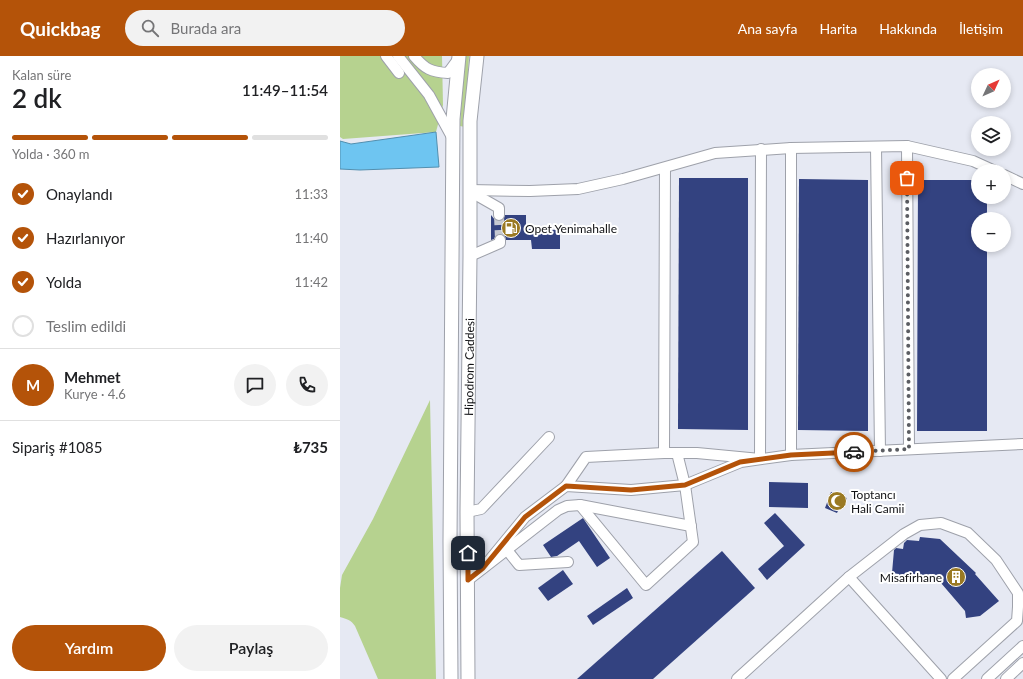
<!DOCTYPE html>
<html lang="tr">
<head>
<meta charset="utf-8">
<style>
	body { margin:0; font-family:Lato,sans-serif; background:#f2f2f2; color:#202124; height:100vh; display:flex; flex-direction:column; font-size:15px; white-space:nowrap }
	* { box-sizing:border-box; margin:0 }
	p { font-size:13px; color:#757577 }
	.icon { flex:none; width:22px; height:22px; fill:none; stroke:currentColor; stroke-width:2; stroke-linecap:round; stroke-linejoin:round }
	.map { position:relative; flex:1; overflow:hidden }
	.panel { display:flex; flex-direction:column; background:#fff; width:340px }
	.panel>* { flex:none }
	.needle { width:26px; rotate:46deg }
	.tools { position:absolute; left:631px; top:12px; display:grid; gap:8px }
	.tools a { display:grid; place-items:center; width:40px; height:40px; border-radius:50%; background:#fff; box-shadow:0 2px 6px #0003; font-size:20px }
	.pin { position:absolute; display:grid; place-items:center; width:34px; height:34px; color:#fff; margin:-17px; border-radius:8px; box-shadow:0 2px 6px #0006 }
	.courier { position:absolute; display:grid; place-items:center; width:40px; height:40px; margin:-20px; border:3px solid #b45309; border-radius:50%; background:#fff; color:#222; box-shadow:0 1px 5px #0007 }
	.head em { font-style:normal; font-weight:600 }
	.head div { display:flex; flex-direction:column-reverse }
	.head { display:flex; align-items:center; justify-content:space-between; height:68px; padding:0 12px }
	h1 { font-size:26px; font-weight:600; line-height:30px }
	.bar { display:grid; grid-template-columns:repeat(4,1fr); gap:6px 4px; align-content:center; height:48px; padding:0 12px }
	.bar i { height:5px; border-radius:3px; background:#e0e0e0 }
	.bar .active { background:#b45309 }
	.bar p { grid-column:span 4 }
	.line { display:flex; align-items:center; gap:10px; padding:0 12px; border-top:1px solid #e0e0e0 }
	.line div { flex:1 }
	.round { display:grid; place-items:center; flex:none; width:42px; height:42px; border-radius:21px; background:#f2f2f2 }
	ol { padding:0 12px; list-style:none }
	li { display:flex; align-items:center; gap:12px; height:44px }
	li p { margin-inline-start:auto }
	li .icon { padding:4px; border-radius:50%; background:#b45309; color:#fff; stroke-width:4 }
	li:last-child { color:#757577 }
	li i { width:22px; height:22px; border:2px solid #e0e0e0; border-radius:50% }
	.primary-button { display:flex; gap:8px; margin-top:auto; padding:8px 12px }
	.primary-button a { flex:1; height:46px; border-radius:24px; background:#b45309; color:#fff; font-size:16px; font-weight:600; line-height:46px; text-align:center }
	.primary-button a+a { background:#f2f2f2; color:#202124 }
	header { display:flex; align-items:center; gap:24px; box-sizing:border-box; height:56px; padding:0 20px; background:#b45309; color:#fff }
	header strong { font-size:19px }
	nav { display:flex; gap:22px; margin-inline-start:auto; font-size:14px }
	.search { width:280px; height:36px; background:#f2f2f2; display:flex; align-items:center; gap:10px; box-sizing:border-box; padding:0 14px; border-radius:22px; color:#757577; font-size:15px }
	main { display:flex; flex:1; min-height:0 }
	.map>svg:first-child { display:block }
	.green { fill:#b6d28f }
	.water { fill:#6ec5f1; stroke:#528faf }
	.building { fill:#334280 }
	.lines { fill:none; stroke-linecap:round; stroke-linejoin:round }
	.minor-tunnel { stroke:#c6c9d2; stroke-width:10; stroke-dasharray:10 5; stroke-linecap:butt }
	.minor-casing { stroke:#9ea1aa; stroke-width:12 }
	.major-casing { stroke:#9ea1aa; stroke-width:15 }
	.minor { stroke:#fff; stroke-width:10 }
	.major { stroke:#fff; stroke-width:13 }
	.done { stroke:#5b5d62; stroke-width:4; stroke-dasharray:0 7.2 }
	.route { stroke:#b45309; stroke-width:5 }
	.labels { text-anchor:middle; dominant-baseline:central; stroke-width:4; stroke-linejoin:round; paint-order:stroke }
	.poi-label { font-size:12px; fill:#101114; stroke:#fff; text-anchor:start }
	.street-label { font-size:12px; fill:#101114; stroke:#fff }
</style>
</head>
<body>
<header>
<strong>Quickbag</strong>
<div class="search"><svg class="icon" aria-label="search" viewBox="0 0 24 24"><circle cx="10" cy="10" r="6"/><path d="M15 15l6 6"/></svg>Burada ara</div>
<nav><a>Ana sayfa</a><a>Harita</a><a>Hakkında</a><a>İletişim</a></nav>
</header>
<main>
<section class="panel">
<div class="head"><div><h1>2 dk</h1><p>Kalan süre</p></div><em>11:49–11:54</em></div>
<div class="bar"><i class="active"></i><i class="active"></i><i class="active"></i><i></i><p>Yolda · 360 m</p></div>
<ol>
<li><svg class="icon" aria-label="check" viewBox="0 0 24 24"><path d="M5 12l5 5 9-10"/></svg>Onaylandı<p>11:33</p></li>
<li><svg class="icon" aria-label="check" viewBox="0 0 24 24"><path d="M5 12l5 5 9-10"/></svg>Hazırlanıyor<p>11:40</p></li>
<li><svg class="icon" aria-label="check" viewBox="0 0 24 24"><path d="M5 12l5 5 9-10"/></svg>Yolda<p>11:42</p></li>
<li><i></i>Teslim edildi</li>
</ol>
<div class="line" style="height:72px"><b class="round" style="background:#b45309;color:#fff">M</b><div><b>Mehmet</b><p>Kurye · 4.6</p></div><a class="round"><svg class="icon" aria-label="chat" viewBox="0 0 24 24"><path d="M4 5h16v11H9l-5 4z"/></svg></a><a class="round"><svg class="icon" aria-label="phone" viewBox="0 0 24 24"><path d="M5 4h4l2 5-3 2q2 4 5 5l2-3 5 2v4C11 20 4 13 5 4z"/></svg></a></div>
<div class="line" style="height:52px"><div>Sipariş #1085</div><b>₺735</b></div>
<div class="primary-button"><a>Yardım</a><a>Paylaş</a></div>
</section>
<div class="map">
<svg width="683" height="623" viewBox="0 0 683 623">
	<rect width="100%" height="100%" fill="#e6e9f3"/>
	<g class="green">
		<polygon points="0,0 102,0 103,49 96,76 3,83 0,81"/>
		<polygon points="124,0 129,0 125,71 120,70"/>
		<path d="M90,344l6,279h-58l-23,-53c-4,-6 -8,-7 -15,-9v-29l2,-13 31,-56z"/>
	</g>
	<polygon class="water" points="96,76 99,111 20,114 0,113 0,85 11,88"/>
	<g class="building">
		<polygon points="339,122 408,122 408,374 338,373"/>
		<polygon points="459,123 528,124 528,375 458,374"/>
		<polygon points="578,124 638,124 638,141 647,141 647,163 638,163 638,189 647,189 647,375 577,375"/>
		<polygon points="151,159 155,164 159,165 163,164 165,159 186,159 186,173 220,174 220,193 192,193 191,184 166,184 165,180 160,178 156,179 154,183 151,184"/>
		<polygon points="429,426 468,427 468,452 429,451"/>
		<polygon points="491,436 507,442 505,450 501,448 497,457 485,452"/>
		<polygon points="435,457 465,489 427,524 418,513 444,490 424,467"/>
		<polygon points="243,462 270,502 257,511 239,485 217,500 211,501 203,489"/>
		<polygon points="580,481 600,483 636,517 635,518 659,545 640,560 626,562 625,555 595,520 583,519 582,525 559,523 559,518 552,517 554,494 556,492 563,493 564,487 567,484 579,485"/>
		<polygon points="382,495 415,532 313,623 237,623"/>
		<polygon points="223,514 233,528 208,545 198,532"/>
		<polygon points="287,532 293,542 253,569 247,560"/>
	</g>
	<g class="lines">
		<polyline class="minor-tunnel" points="159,159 160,184"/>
		<g class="minor-casing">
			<g id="minor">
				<polyline points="46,0 59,17"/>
				<polyline points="58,0 89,39 112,81"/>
				<path d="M74,0c11,13 17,16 34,17l11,-15"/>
				<polyline points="567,90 569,393"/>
				<polyline points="536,91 540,395"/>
				<polyline points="664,119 683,128"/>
				<polyline points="129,134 190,135 238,133 283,123 375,97 451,92 567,90 633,105 655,115"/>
				<polyline points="131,136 159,152 159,159"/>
				<polyline points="130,200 160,187 160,184"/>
				<polyline points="324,397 325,112"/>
				<polyline points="451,399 451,92"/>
				<polyline points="226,430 246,401 324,397 357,397 420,403 421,93"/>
				<polyline points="240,449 306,529 353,486 345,429 337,397"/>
				<polyline points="127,456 141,453 209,381"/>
				<polyline points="167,494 179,509 228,506"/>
				<polyline points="143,512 185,461 226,430 291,434 345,429 401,406 451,399 683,388"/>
				<polyline points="509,521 601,623"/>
				<polyline points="128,524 218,454 227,450 240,449 351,470"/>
				<polyline points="397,623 509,521 564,478 580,469 601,467 628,477 656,504 678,537 678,551 677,565 613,623"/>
				<polyline points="647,623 683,590"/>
				<polyline points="666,623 683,607"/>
			</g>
		</g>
		<g class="major-casing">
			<g id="major">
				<polyline points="111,623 110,486 113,63 119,0"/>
				<path id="s1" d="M128,623l-1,-167 3,-256v-135l7,-65"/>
			</g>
		</g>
		<use href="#minor" class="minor"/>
		<use href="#major" class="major"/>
	</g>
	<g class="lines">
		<polyline class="done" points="514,396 569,393 567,122"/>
		<polyline class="route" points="128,497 128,524 143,512 185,461 226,430 291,434 345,429 400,406 451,399 514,396"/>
	</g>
	<defs>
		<g id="fuel-disc" transform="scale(1)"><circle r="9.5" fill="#9a7923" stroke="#fff"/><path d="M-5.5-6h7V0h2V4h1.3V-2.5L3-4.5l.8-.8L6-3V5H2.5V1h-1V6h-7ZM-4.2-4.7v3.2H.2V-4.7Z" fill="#fff"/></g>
		<g id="mosque-disc" transform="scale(1)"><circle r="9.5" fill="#9a7923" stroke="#fff"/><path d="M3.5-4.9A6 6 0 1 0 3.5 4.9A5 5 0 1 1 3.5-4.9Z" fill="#fff"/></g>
		<g id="building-disc" transform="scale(1)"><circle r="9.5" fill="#9a7923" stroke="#fff"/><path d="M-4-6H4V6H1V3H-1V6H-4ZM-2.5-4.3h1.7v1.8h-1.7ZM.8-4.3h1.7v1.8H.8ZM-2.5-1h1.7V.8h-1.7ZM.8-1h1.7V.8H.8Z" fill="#fff"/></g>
	</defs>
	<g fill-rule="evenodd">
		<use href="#fuel-disc" x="171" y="172"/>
		<use href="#mosque-disc" x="497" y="445"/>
		<use href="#building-disc" x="616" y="521"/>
	</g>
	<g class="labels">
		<g class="poi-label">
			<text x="185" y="172">Opet Yenimahalle</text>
			<text x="511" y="438">Toptancı<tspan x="511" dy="14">Hali Camii</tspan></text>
			<text x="602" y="521" text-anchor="end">Misafirhane</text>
		</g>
		<g class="street-label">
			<text stroke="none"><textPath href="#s1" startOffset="312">Hipodrom Caddesi</textPath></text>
		</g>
	</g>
</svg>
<div class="tools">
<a><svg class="needle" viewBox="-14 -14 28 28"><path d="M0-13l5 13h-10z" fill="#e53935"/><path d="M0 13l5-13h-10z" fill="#757577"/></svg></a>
<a><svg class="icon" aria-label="layers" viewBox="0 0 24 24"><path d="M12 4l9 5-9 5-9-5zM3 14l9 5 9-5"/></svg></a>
<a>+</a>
<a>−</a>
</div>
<div class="pin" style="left:567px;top:122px;background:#ea580c"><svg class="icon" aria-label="bag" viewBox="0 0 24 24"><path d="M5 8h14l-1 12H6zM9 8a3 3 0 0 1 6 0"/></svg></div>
<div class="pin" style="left:128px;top:497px;background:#1f2937"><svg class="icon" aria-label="home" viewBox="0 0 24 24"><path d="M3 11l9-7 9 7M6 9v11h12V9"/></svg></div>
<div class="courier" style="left:514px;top:396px"><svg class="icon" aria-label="car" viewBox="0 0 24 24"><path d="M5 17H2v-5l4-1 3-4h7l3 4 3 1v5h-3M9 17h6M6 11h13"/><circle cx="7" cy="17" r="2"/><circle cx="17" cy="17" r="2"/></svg></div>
</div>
</main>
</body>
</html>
